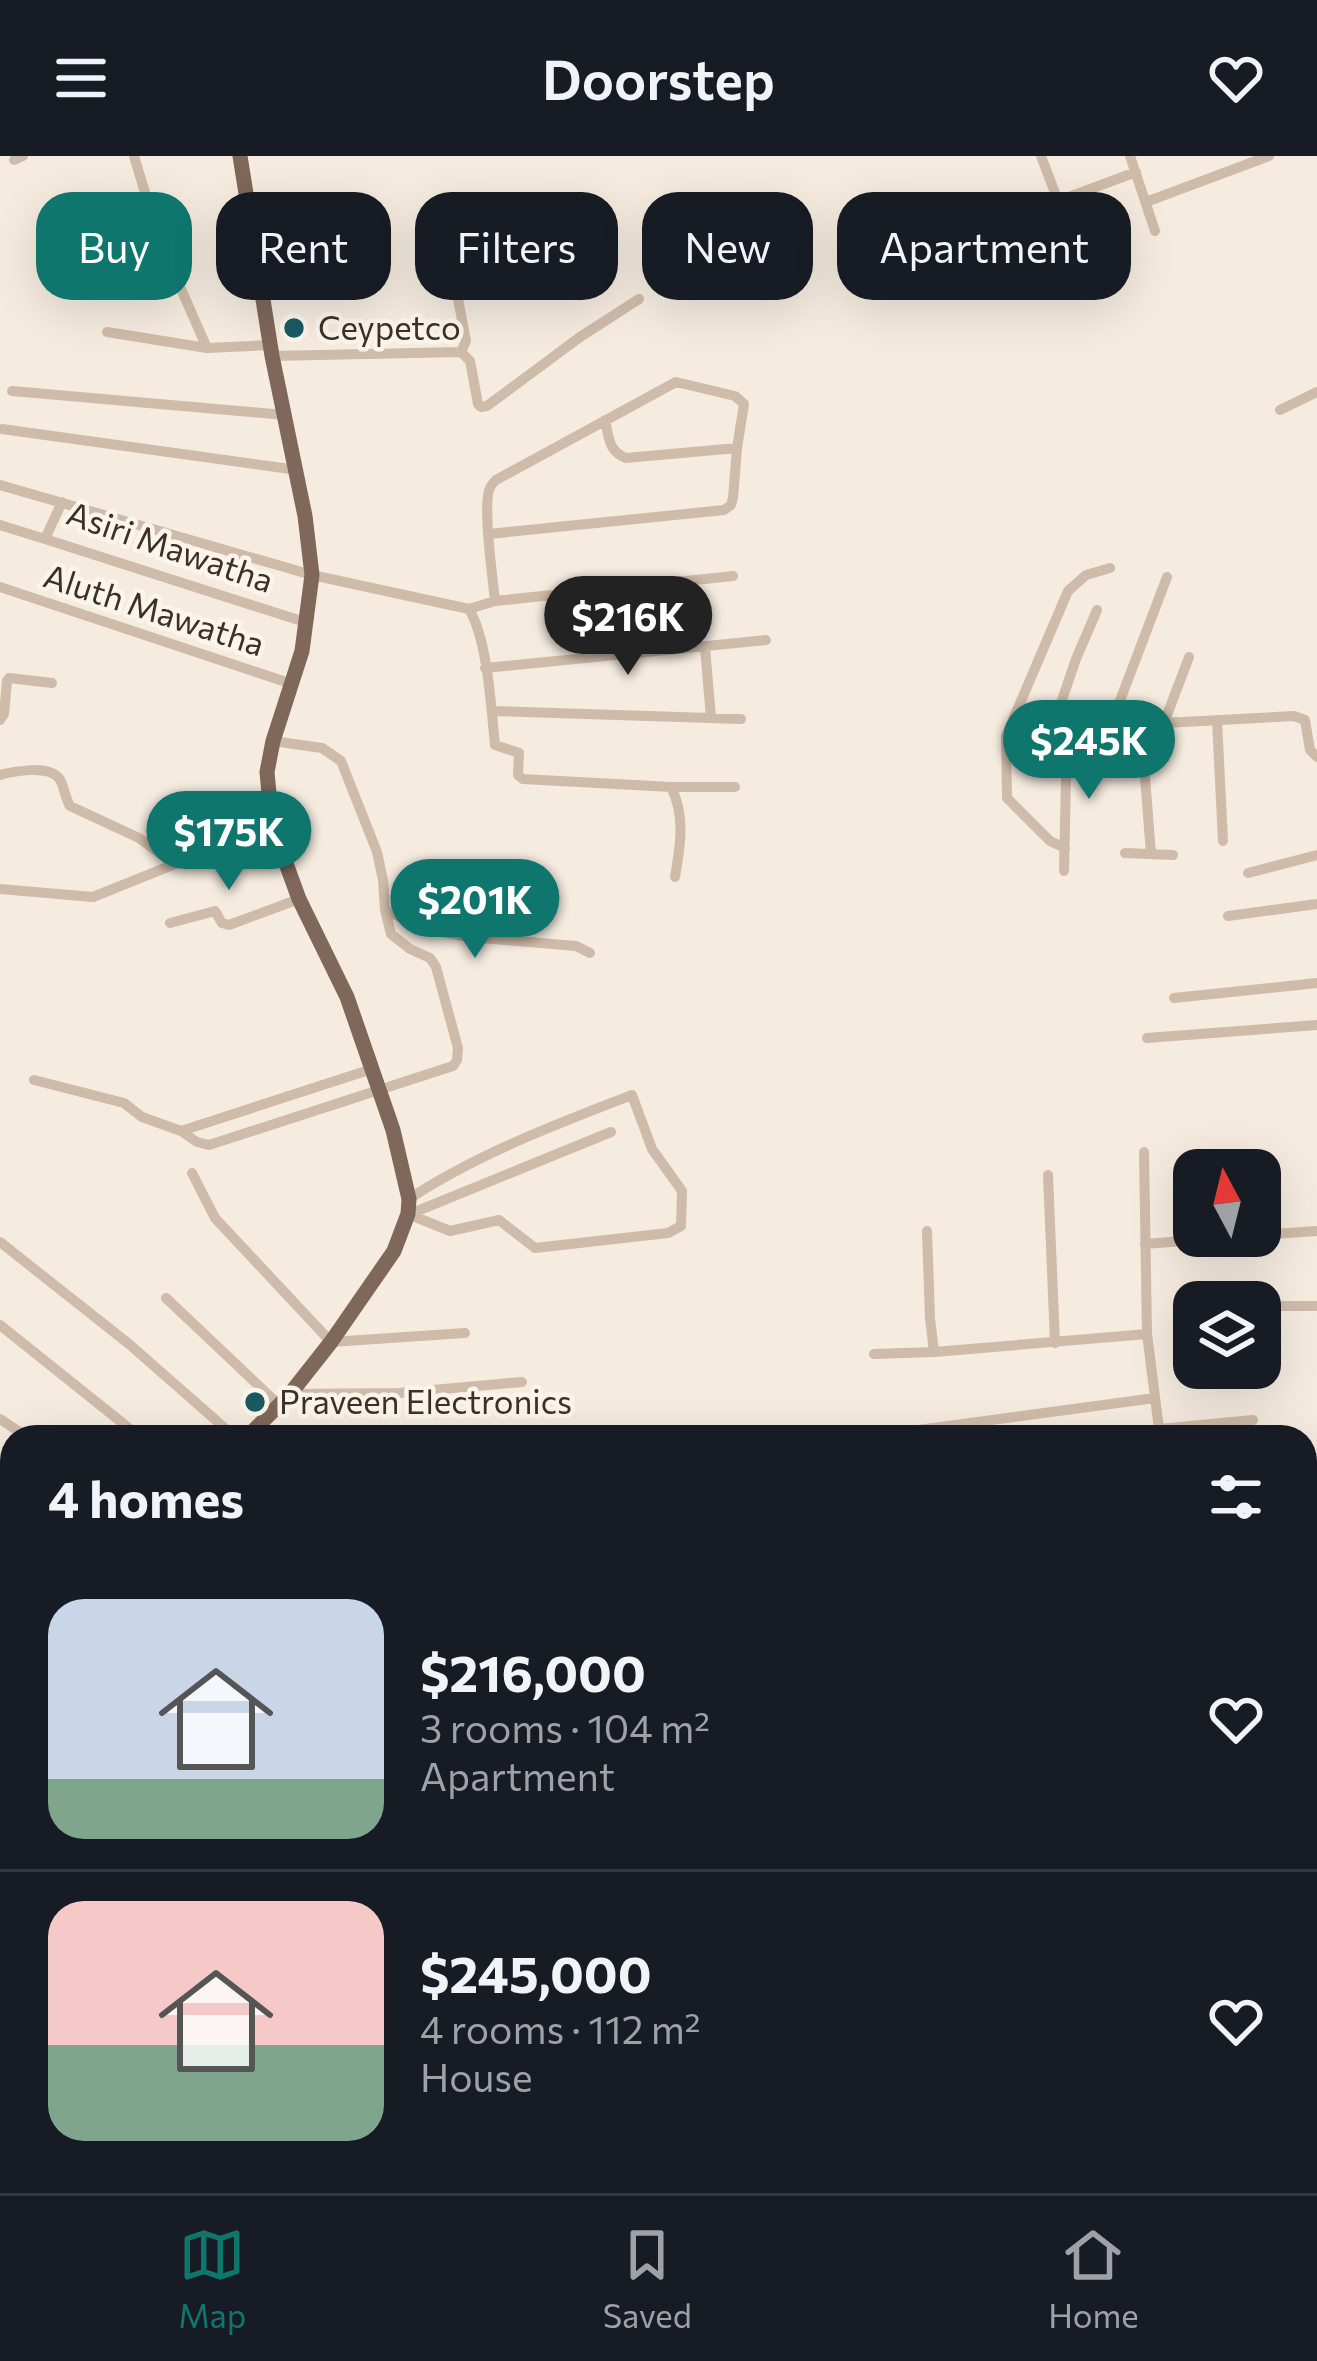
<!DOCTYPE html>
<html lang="en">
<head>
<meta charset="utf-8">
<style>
	:root { --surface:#171b24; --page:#242831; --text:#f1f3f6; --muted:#9ea1a6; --line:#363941; --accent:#0f766e }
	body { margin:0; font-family:Commissioner,sans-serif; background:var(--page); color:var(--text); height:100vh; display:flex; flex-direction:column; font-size:45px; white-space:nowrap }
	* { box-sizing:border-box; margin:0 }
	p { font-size:39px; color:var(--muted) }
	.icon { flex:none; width:66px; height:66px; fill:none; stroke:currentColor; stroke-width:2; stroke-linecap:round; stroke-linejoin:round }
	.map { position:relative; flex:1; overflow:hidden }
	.side { position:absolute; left:0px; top:1269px; width:1317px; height:768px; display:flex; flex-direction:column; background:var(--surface); border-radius:36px 36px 0 0; box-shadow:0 12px 48px #0002 }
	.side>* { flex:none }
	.guide { position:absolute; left:36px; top:36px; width:1245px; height:108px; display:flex; gap:24px }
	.needle { width:78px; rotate:353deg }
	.controls { position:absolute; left:1173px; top:993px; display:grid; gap:24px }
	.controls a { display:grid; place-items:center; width:108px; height:108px; border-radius:24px; background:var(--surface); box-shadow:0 12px 48px #0002; font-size:60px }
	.price { position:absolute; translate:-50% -102px; padding:0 27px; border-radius:42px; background:var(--accent); color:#fff; font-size:39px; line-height:78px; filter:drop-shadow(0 3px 6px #0008) }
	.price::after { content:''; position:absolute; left:50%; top:72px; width:36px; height:27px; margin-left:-18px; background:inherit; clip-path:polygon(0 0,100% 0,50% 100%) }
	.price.on { background:#222; color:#fff }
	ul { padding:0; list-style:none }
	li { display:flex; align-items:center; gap:36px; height:300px; padding:0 48px }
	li+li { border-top:3px solid var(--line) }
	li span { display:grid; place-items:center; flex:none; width:336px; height:240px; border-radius:36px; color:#555 }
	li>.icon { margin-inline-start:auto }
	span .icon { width:144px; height:144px; fill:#fffc; stroke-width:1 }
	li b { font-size:51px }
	h2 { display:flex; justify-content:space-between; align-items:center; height:144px; padding:0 48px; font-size:51px }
	.pill { padding:0 42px; border-radius:36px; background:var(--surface); box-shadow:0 12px 48px #0002; font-size:42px; line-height:108px }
	.pill.on { background:var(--accent); color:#fff }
	header { display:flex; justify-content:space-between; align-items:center; height:156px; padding:0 48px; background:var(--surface); font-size:54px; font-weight:600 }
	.tabs { display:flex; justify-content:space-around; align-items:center; height:168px; border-top:3px solid var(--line); background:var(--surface); font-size:33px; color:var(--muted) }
	.tabs a { display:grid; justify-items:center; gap:6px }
	.tabs .on { color:var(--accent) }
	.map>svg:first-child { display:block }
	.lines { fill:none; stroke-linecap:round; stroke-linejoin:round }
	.street { stroke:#cfbba9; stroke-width:10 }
	.secondary { stroke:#a38a7a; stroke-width:14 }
	.primary { stroke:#7f6759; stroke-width:15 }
	.poi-dot { fill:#1a5b62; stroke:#fcf5ec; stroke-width:4.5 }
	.labels { text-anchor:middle; stroke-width:9; stroke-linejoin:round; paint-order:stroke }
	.poi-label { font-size:33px; fill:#3c3029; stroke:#fcf5ec; text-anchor:start }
	.street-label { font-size:33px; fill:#3c3029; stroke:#fcf5ec }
</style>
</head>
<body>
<header><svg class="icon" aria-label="menu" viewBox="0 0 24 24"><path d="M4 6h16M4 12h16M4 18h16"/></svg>Doorstep<svg class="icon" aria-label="heart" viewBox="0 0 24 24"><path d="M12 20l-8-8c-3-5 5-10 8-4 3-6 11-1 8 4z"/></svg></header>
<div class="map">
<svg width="1317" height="2037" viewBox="0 0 1317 2037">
	<rect width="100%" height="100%" fill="#f5ebdf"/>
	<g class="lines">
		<path class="street" d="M134 0 159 83 207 192
			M1041 0 1069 74
			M1130 0 1155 75
			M14 4 23 0
			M1058 45 1136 16
			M1146 46 1269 0
			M78 91 150 57
			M107 176 207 192 271 189
			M461 196 466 185 454 122 497 89
			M272 200 461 196 470 205 478 248 481 251 487 250 580 181 639 143
			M12 235 285 259
			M1280 254 1317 236
			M605 264C609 281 608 295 626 302L737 292
			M2 273 297 314
			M0 329 312 419 469 453C488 485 491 552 495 589L519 597 518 619 523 623 671 631H735
			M62 346 45 383 308 467
			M0 369 45 383
			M489 378 724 354 731 349 733 342 737 292 744 248 735 240 676 226 496 324C494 326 491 329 490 332 482 347 493 424 495 445
			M0 431 292 528
			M469 453 495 445 733 420
			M705 491 711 562
			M485 512 766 484
			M494 555 741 563
			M0 564 4 558 7 525 9 522 52 527
			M1217 564 1223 685
			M1164 567 1189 501
			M1141 569 1151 698
			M1110 571 1167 421
			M1051 576 1076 503 1097 454
			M1006 580 1164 567 1294 560 1305 564 1310 594 1317 601
			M0 619C14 615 48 609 59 622 64 629 65 642 70 650L139 682 173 707
			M671 631C686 660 680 691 675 721
			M1065 692 1050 685 1007 642 1006 580 1068 435 1086 419 1110 412
			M1125 697 1173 699
			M1064 715 1067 575
			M1248 717 1317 699
			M0 733 93 741 272 669
			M385 754 426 773 469 781 576 790 590 797
			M1228 760 1317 748
			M170 767 215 755 222 767 229 769 299 743
			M1174 842 1317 827
			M1147 882 1317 869
			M34 924 124 947 142 961 181 975 197 986 209 989 453 910 457 904 458 892 436 811 430 802 410 793 391 778 385 754 383 724 377 696 341 605 322 592 273 585
			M181 975 372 913
			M1144 996 1147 1178 1160 1281
			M192 1017 215 1062 331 1186 465 1177
			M1048 1019 1055 1187
			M408 1058 450 1075 499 1064 535 1092 668 1077 681 1070 682 1035 652 993 632 939C557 968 477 998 409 1043
			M410 1058 611 976
			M927 1075 930 1162 934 1196 1147 1178
			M1260 1079 1317 1075
			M0 1086 129 1188 235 1281
			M1145 1088 1246 1080
			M166 1142 279 1249
			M1260 1150H1317
			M0 1169 140 1281
			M874 1198 934 1196
			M290 1238 399 1237 522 1226
			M0 1263 27 1281
			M256 1271 295 1281
			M1159 1273 1253 1264
			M866 1281 1155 1242
			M0 1372 12 1379
			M0 1409 12 1414
			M0 1447 12 1452
			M0 1662 12 1668
			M0 1852 12 1857
			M1305 1892H1317
			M0 1915 12 1916
			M0 2015 4 2016
			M833 2025 839 2037
			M940 2025 942 2037
			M1069 2025 1072 2037
			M469 2037 471 2025
			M552 2037 555 2025
			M630 2037V2025
			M711 2037V2025
			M799 2037V2025"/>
		<path class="secondary" d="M1305 1520 1317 1516
			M1305 1701 1317 1715
			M1305 1755 1317 1808
			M1305 1820 1317 1818"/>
		<path class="primary" d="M240 0 272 200 305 360 312 419 302 495 273 585 267 616 272 669 299 743 347 841 393 974 409 1043 408 1058 394 1095 331 1186 290 1238 247 1281
			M0 1555 12 1503"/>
	</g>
	<g class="poi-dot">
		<circle cx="294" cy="172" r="12"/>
		<circle cx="255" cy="1246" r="12"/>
	</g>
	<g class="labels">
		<g class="poi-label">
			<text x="318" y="184">Ceypetco</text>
			<text x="279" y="1258">Praveen Electronics</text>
		</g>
		<g class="street-label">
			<text transform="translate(170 391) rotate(19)" y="12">Asiri Mawatha</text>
			<text transform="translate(154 454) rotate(18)" y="12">Aluth Mawatha</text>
		</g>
	</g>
</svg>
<div class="controls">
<a><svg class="needle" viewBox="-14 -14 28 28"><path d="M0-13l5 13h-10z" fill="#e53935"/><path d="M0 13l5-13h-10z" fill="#9ea1a6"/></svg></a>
<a><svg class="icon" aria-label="layers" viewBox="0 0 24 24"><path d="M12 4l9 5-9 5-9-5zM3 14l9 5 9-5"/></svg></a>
</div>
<b class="price on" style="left:628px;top:522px">$216K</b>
<b class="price" style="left:1089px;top:646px">$245K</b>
<b class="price" style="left:229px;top:737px">$175K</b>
<b class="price" style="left:475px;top:805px">$201K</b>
<div class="guide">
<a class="pill on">Buy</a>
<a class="pill">Rent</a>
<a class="pill">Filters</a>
<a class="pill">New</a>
<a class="pill">Apartment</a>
</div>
<section class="side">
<h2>4 homes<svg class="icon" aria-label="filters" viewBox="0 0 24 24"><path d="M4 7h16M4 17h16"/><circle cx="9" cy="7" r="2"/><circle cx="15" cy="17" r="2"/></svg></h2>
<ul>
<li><span style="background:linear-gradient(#c9d6e8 75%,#7fa58c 0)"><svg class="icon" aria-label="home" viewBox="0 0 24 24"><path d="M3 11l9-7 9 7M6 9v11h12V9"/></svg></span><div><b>$216,000</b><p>3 rooms · 104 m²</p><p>Apartment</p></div><svg class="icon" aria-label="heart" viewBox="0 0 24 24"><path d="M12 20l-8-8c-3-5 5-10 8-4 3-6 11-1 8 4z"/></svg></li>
<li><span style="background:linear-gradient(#f6c9c9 60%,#7fa58c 0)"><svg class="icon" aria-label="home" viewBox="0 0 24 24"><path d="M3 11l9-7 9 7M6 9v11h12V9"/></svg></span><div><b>$245,000</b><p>4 rooms · 112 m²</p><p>House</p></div><svg class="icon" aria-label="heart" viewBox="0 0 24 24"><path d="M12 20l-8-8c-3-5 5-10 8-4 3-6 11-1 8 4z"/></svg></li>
</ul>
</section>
</div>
<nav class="tabs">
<a class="on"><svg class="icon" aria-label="map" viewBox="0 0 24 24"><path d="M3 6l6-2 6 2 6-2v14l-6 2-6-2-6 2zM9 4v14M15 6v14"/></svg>Map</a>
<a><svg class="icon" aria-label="saved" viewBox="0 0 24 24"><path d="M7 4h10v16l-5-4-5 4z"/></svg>Saved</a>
<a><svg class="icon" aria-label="home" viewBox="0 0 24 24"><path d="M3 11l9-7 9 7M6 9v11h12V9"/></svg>Home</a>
</nav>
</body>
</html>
